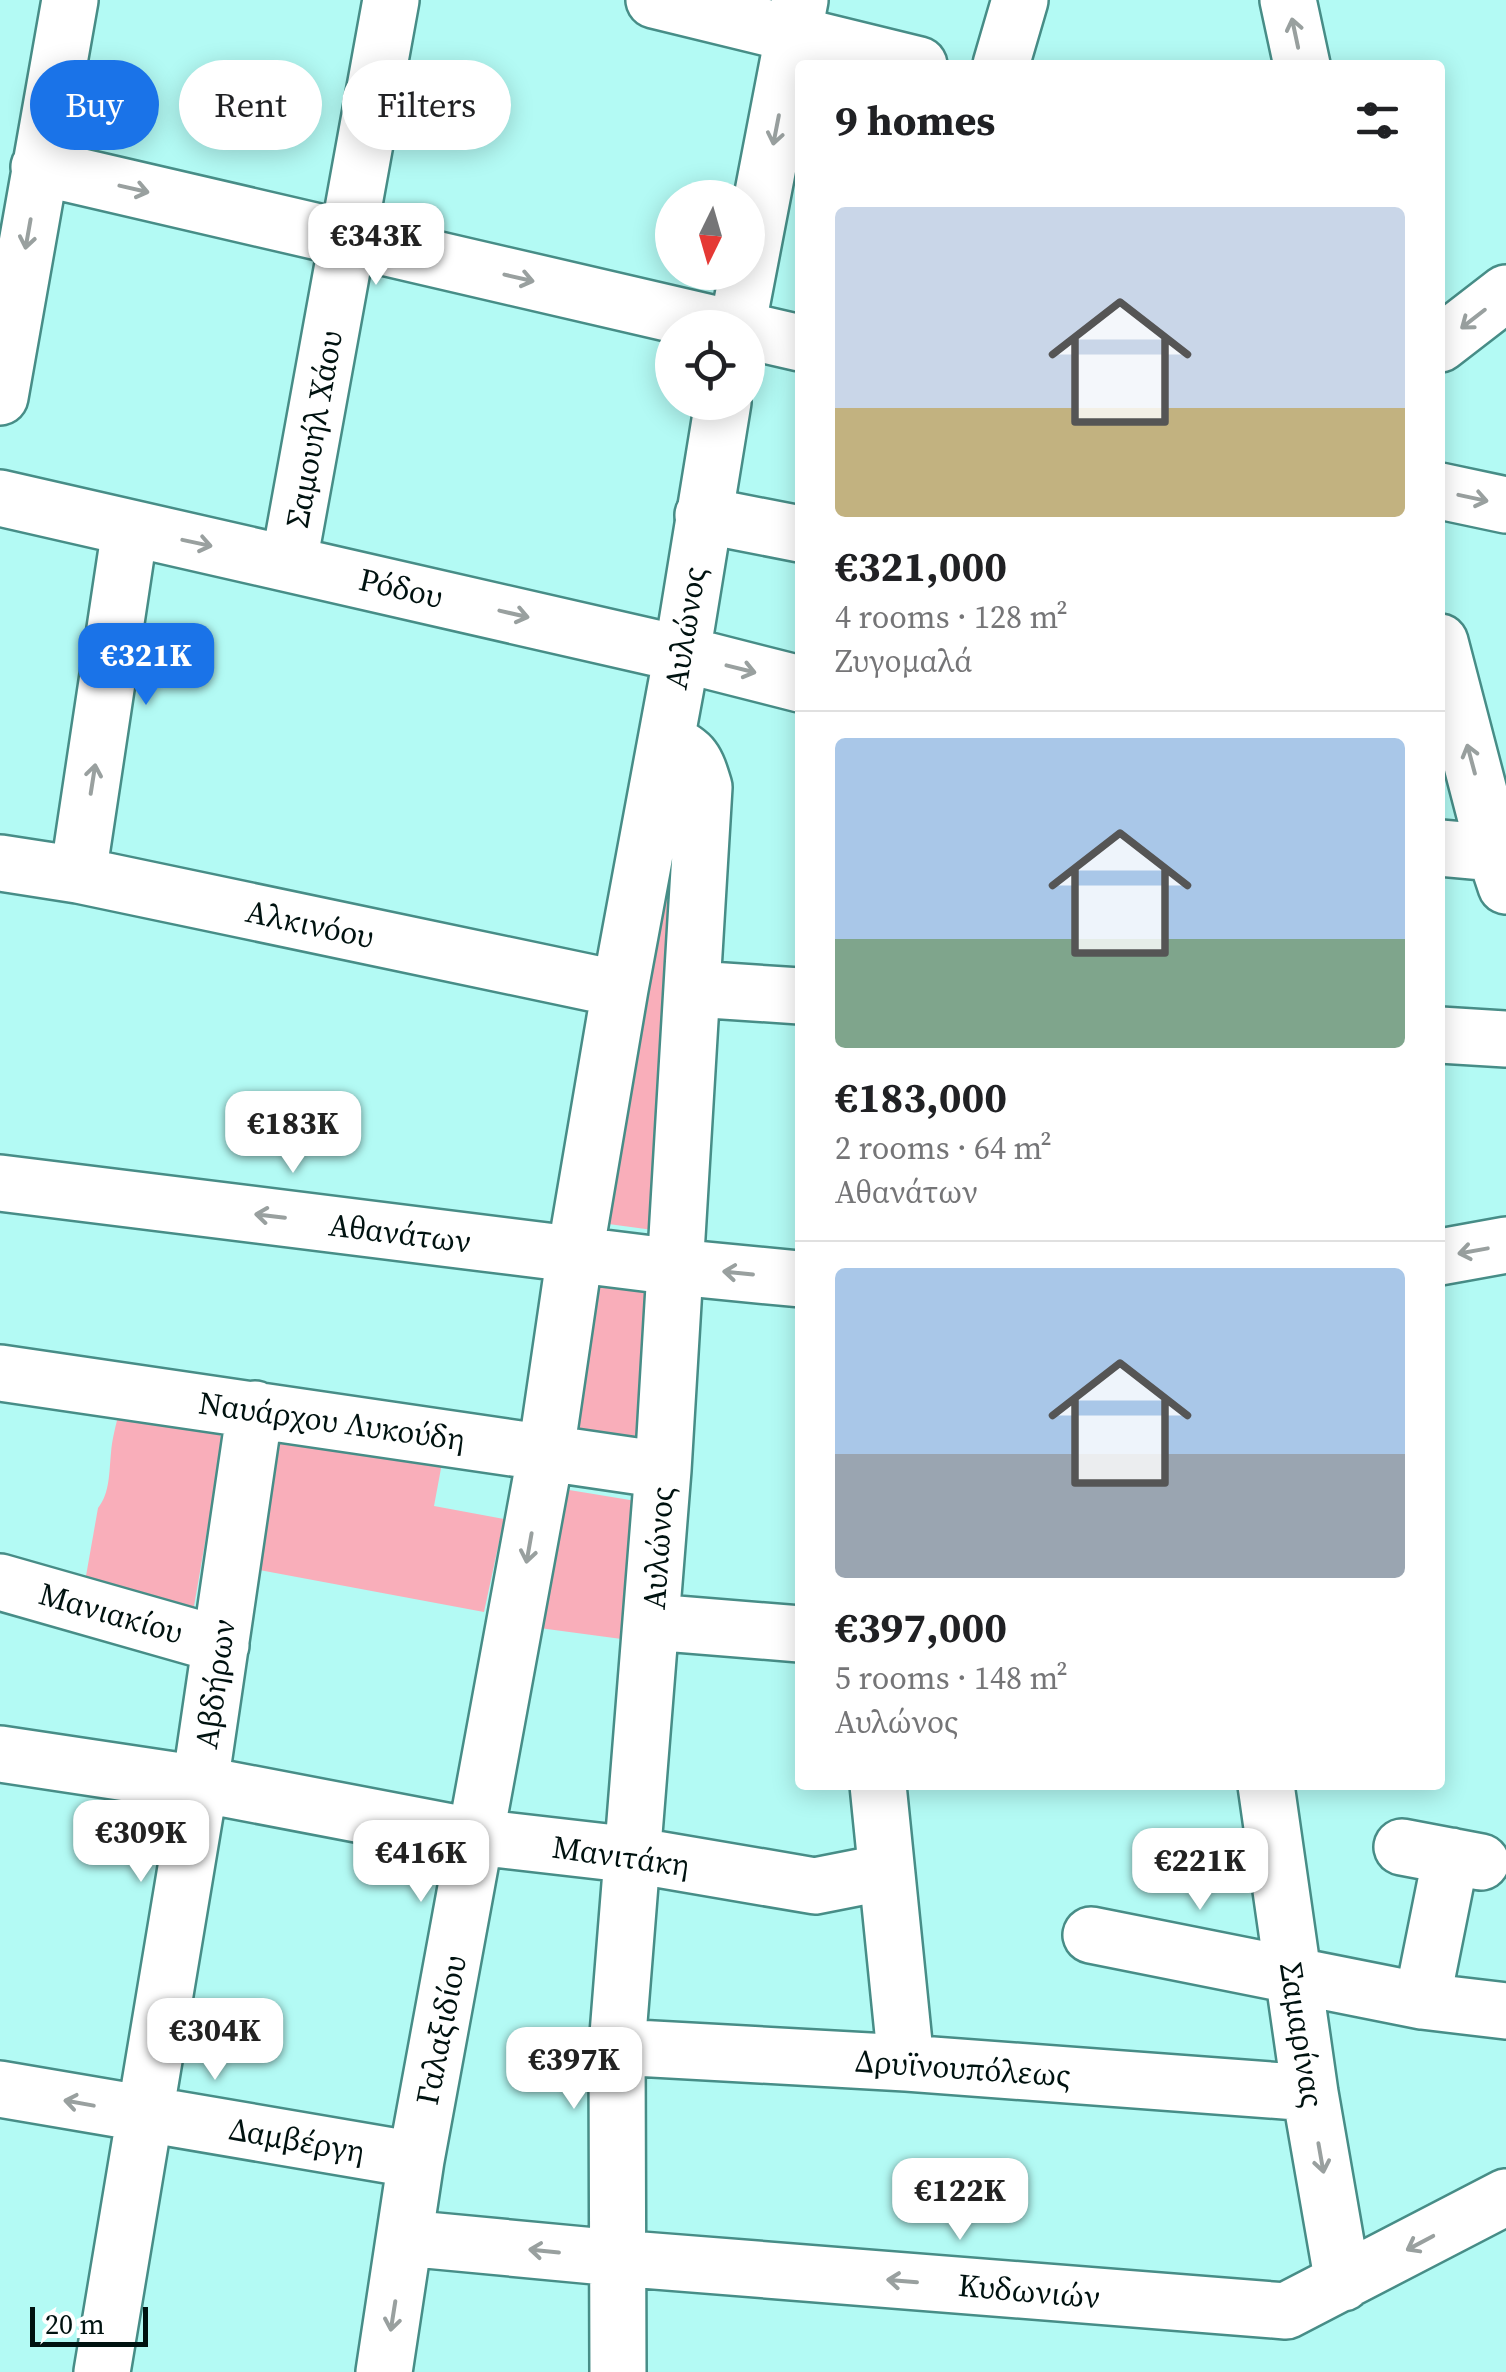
<!DOCTYPE html>
<html lang="en">
<head>
<meta charset="utf-8">
<style>
	:root { --surface:#fff; --page:#f6f6f6; --text:#202124; --muted:#757577; --line:#e0e0e0; --accent:#1a73e8 }
	body { margin:0; font-family:"Source Serif 4",serif; background:var(--page); color:var(--text); height:100vh; display:flex; flex-direction:column; font-size:38px; white-space:nowrap }
	* { box-sizing:border-box; margin:0 }
	p { font-size:32px; color:var(--muted) }
	.icon { flex:none; width:55px; height:55px; fill:none; stroke:currentColor; stroke-width:2; stroke-linecap:round; stroke-linejoin:round }
	.map { position:relative; flex:1; overflow:hidden }
	.sheet { position:absolute; left:795px; top:60px; width:650px; height:1730px; display:flex; flex-direction:column; background:var(--surface); border-radius:10px; box-shadow:0 5px 25px #0003 }
	.sheet>* { flex:none }
	.hud { position:absolute; left:30px; top:60px; width:615px; height:90px; display:flex; gap:20px }
	.needle { width:65px; rotate:185deg }
	.fabs { position:absolute; left:655px; top:180px; display:grid; gap:20px }
	.fabs a { display:grid; place-items:center; width:110px; height:110px; border-radius:50%; background:var(--surface); box-shadow:0 5px 25px #0003; font-size:50px }
	.scale { position:absolute; left:30px; bottom:25px; width:118px; box-sizing:border-box; padding-left:10px; border:5px solid #001210; border-top:0; font-size:28px; line-height:35px; white-space:nowrap; color:#001210; -webkit-text-stroke:8px #fff; paint-order:stroke }
	.price { position:absolute; translate:-50% -85px; padding:0 22px; border-radius:20px; background:#fff; color:#222; font-size:32px; line-height:65px; filter:drop-shadow(0 2px 5px #0008) }
	.price::after { content:''; position:absolute; left:50%; top:60px; width:30px; height:22px; margin-left:-15px; background:inherit; clip-path:polygon(0 0,100% 0,50% 100%) }
	.price.selected { background:var(--accent); color:#fff }
	ul { padding:0; list-style:none }
	li { display:grid; align-content:center; gap:20px; height:530px; padding:0 40px }
	li+li { border-top:2px solid var(--line) }
	li span { display:grid; place-items:center; height:310px; border-radius:10px; color:#555 }
	li>.icon { margin-inline-start:auto }
	span .icon { width:180px; height:180px; fill:#fffc; stroke-width:1 }
	li b { font-size:42px }
	h2 { display:flex; justify-content:space-between; align-items:center; height:120px; padding:0 40px; font-size:42px }
	.tag { padding:0 35px; border-radius:45px; background:var(--surface); box-shadow:0 5px 25px #0003; font-size:35px; line-height:90px }
	.tag.selected { background:var(--accent); color:#fff }
	.map>svg:first-child { display:block }
	.green { fill:#f9aeba }
	.lines { fill:none; stroke-linecap:round; stroke-linejoin:round }
	.minor-casing { stroke:#478d87; stroke-width:60 }
	.major-casing { stroke:#478d87; stroke-width:60 }
	.minor { stroke:#fff; stroke-width:55 }
	.major { stroke:#fff; stroke-width:55 }
	.oneway { stroke:#99a09f }
	.labels { text-anchor:middle; stroke-width:8; stroke-linejoin:round; paint-order:stroke }
	.street-label { font-size:32px; fill:#001210; stroke:#fff }
</style>
</head>
<body>
<div class="map">
<svg width="1506" height="2372" viewBox="0 0 1506 2372">
	<rect width="100%" height="100%" fill="#b3faf4"/>
	<path class="green" d="M677 789 668 1232 601 1223Z
		M587 1272 656 1284 638 1441 567 1430Z
		M119 1412 216 1432 223 1438 192 1618 83 1593 98 1508C110 1493 109 1472 111 1453 112 1439 116 1425 119 1412Z
		M291 1434 442 1463 434 1506 504 1519 484 1612 254 1569 276 1442Z
		M557 1488 636 1501 629 1640 532 1627Z"/>
	<g class="lines">
		<defs>
			<path id="minor" d="M654 0 919 65
				M1001 65 1020 0
				M39 167 732 328
				M748 331 800 343
				M1440 344 1506 293
				M0 397 70 0
				M1440 491 1506 505
				M0 498 682 654 620 989 575 1254 546 1452 416 2160 384 2372
				M703 515 800 534
				M289 562 391 0
				M0 863 78 875 620 989
				M78 875 130 529
				M694 989 800 996
				M1440 1035 1506 1039
				M0 1183 676 1267 800 1279
				M1440 1257 1506 1245
				M0 1373 663 1470
				M0 1582 221 1645
				M652 1622 800 1634
				M0 1754 200 1784 477 1837 633 1855 815 1886 886 1872
				M878 1785 906 2063
				M1266 1785 1310 2093 1343 2283
				M1402 1847 1481 1862
				M1091 1935 1422 2001 1506 2011
				M1422 2001 1451 1856
				M617 2047 906 2063 1310 2093
				M0 2089 416 2160
				M405 2238 616 2258 1286 2311 1506 2197
				M102 2372 200 1784 255 1409
				M618 2372 617 2047 663 1470 704 787C696 761 694 753 667 742"/>
			<path id="major" d="M1288 0 1302 65
				M737 328 800 0
				M723 402 682 654 800 684
				M1440 642 1495 853 1506 886
				M1440 848 1495 853"/>
		</defs>
		<use href="#minor" class="minor-casing"/>
		<use href="#major" class="major-casing"/>
		<use href="#minor" class="minor"/>
		<use href="#major" class="major"/>
	</g>
	<defs><path id="oneway-shaft" d="M-6 0H5M1.5-3L5.5 0L1.5 3" fill="none" stroke-width="1.6" stroke-linecap="round" stroke-linejoin="round" transform="scale(2.5)"/></defs>
	<g class="oneway">
		<use href="#oneway-shaft" transform="translate(1295 33) rotate(-102)"/>
		<use href="#oneway-shaft" transform="translate(776 130) rotate(101)"/>
		<use href="#oneway-shaft" transform="translate(134 189) rotate(13)"/>
		<use href="#oneway-shaft" transform="translate(28 234) rotate(100)"/>
		<use href="#oneway-shaft" transform="translate(519 278) rotate(13)"/>
		<use href="#oneway-shaft" transform="translate(1473 319) rotate(142)"/>
		<use href="#oneway-shaft" transform="translate(1473 498) rotate(12)"/>
		<use href="#oneway-shaft" transform="translate(197 543) rotate(12)"/>
		<use href="#oneway-shaft" transform="translate(514 614) rotate(13)"/>
		<use href="#oneway-shaft" transform="translate(741 669) rotate(14)"/>
		<use href="#oneway-shaft" transform="translate(1471 759) rotate(-105)"/>
		<use href="#oneway-shaft" transform="translate(93 779) rotate(-81)"/>
		<use href="#oneway-shaft" transform="translate(270 1216) rotate(-173)"/>
		<use href="#oneway-shaft" transform="translate(1473 1251) rotate(170)"/>
		<use href="#oneway-shaft" transform="translate(738 1273) rotate(-174)"/>
		<use href="#oneway-shaft" transform="translate(529 1548) rotate(100)"/>
		<use href="#oneway-shaft" transform="translate(79 2103) rotate(-170)"/>
		<use href="#oneway-shaft" transform="translate(1321 2158) rotate(80)"/>
		<use href="#oneway-shaft" transform="translate(1420 2243) rotate(152)"/>
		<use href="#oneway-shaft" transform="translate(544 2251) rotate(-174)"/>
		<use href="#oneway-shaft" transform="translate(902 2281) rotate(-175)"/>
		<use href="#oneway-shaft" transform="translate(393 2316) rotate(99)"/>
	</g>
	<g class="labels">
		<g class="street-label">
			<text transform="translate(314 429) rotate(-80)" y="11">Σαμουήλ Χάου</text>
			<text transform="translate(401 588) rotate(13)" y="11">Ρόδου</text>
			<text transform="translate(685 628) rotate(-81)" y="11">Αυλώνος</text>
			<text transform="translate(310 924) rotate(12)" y="11">Αλκινόου</text>
			<text transform="translate(400 1233) rotate(7)" y="11">Αθανάτων</text>
			<text transform="translate(332 1421) rotate(8)" y="11">Ναυάρχου Λυκούδη</text>
			<text transform="translate(658 1548) rotate(-86)" y="11">Αυλώνος</text>
			<text transform="translate(111 1613) rotate(16)" y="11">Μανιακίου</text>
			<text transform="translate(215 1684) rotate(-82)" y="11">Αβδήρων</text>
			<text transform="translate(621 1856) rotate(8)" y="11">Μανιτάκη</text>
			<text transform="translate(441 2030) rotate(-79)" y="11">Γαλαξιδίου</text>
			<text transform="translate(1302 2035) rotate(81)" y="11">Σαμαρίνας</text>
			<text transform="translate(963 2068) rotate(4)" y="11">Δρυϊνουπόλεως</text>
			<text transform="translate(297 2140) rotate(10)" y="11">Δαμβέργη</text>
			<text transform="translate(1029 2291) rotate(5)" y="11">Κυδωνιών</text>
		</g>
	</g>
</svg>
<div class="fabs">
<a><svg class="needle" viewBox="-14 -14 28 28"><path d="M0-13l5 13h-10z" fill="#e53935"/><path d="M0 13l5-13h-10z" fill="#757577"/></svg></a>
<a><svg class="icon" aria-label="locate" viewBox="0 0 24 24"><circle cx="12" cy="12" r="6"/><path d="M12 2v4M12 18v4M2 12h4M18 12h4"/></svg></a>
</div>
<div class="scale">20 m</div>
<b class="price" style="left:376px;top:288px">€343K</b>
<b class="price selected" style="left:146px;top:708px">€321K</b>
<b class="price" style="left:293px;top:1176px">€183K</b>
<b class="price" style="left:141px;top:1885px">€309K</b>
<b class="price" style="left:421px;top:1905px">€416K</b>
<b class="price" style="left:1200px;top:1913px">€221K</b>
<b class="price" style="left:215px;top:2083px">€304K</b>
<b class="price" style="left:574px;top:2112px">€397K</b>
<b class="price" style="left:960px;top:2243px">€122K</b>
<div class="hud">
<a class="tag selected">Buy</a>
<a class="tag">Rent</a>
<a class="tag">Filters</a>
</div>
<section class="sheet">
<h2>9 homes<svg class="icon" aria-label="filters" viewBox="0 0 24 24"><path d="M4 7h16M4 17h16"/><circle cx="9" cy="7" r="2"/><circle cx="15" cy="17" r="2"/></svg></h2>
<ul>
<li><span style="background:linear-gradient(#c9d6e8 65%,#c2b280 0)"><svg class="icon" aria-label="home" viewBox="0 0 24 24"><path d="M3 11l9-7 9 7M6 9v11h12V9"/></svg></span><div><b>€321,000</b><p>4 rooms · 128 m²</p><p>Ζυγομαλά</p></div></li>
<li><span style="background:linear-gradient(#a9c7e8 65%,#7fa58c 0)"><svg class="icon" aria-label="home" viewBox="0 0 24 24"><path d="M3 11l9-7 9 7M6 9v11h12V9"/></svg></span><div><b>€183,000</b><p>2 rooms · 64 m²</p><p>Αθανάτων</p></div></li>
<li><span style="background:linear-gradient(#a9c7e8 60%,#9aa5b1 0)"><svg class="icon" aria-label="home" viewBox="0 0 24 24"><path d="M3 11l9-7 9 7M6 9v11h12V9"/></svg></span><div><b>€397,000</b><p>5 rooms · 148 m²</p><p>Αυλώνος</p></div></li>
</ul>
</section>
</div>
</body>
</html>
